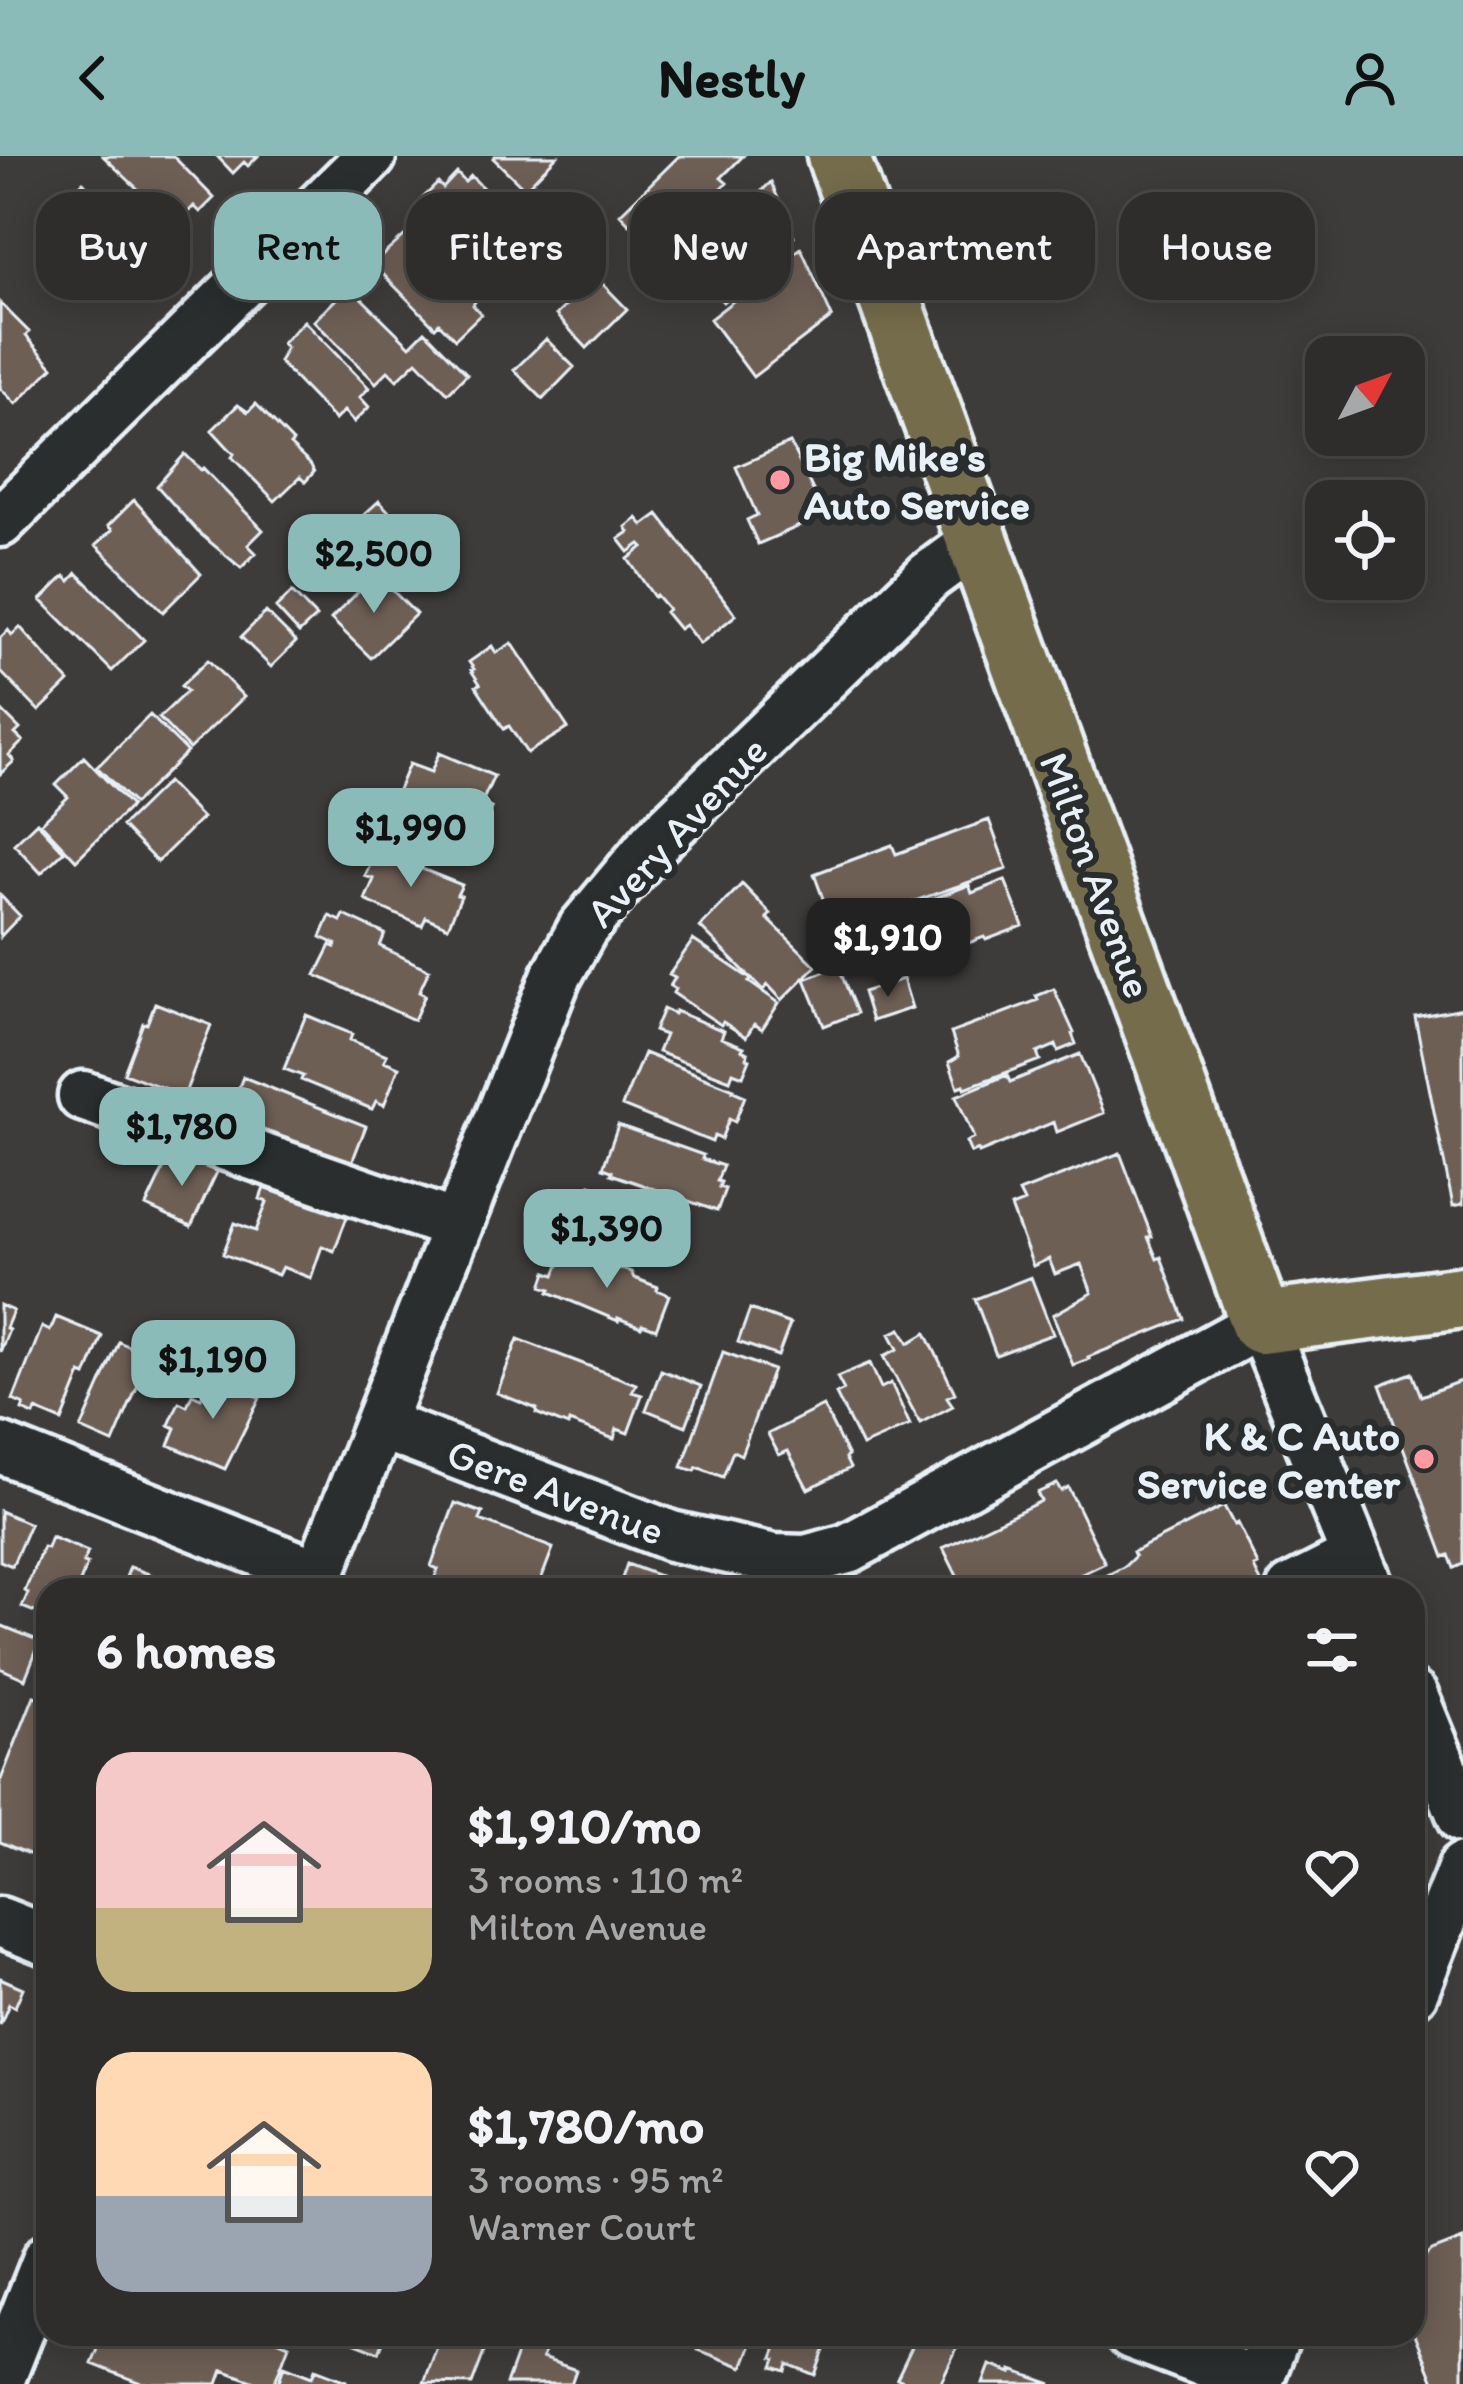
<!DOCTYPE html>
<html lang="en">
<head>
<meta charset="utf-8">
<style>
	:root { --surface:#2e2d2c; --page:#3a3938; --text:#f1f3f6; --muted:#a7a8a9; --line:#494948; --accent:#8bbbb9 }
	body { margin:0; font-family:Itim,sans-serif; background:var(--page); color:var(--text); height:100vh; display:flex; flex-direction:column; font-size:45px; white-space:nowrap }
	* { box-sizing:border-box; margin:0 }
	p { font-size:39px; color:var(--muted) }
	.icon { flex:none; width:66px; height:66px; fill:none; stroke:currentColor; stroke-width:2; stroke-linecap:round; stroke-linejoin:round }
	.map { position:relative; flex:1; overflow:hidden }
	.details { position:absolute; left:36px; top:1422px; width:1389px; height:768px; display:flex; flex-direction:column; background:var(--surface); border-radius:36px; box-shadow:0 6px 30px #0003,0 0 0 3px var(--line) }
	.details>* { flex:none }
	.top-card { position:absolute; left:36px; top:36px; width:1392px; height:108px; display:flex; gap:24px }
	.needle { width:78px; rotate:49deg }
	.fabs { position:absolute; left:1305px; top:180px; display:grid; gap:24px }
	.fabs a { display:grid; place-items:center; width:120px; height:120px; border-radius:24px; background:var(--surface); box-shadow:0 6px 30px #0003,0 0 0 3px var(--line); font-size:60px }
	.price { position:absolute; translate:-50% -102px; padding:0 27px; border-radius:24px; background:var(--accent); color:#111; font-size:39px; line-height:78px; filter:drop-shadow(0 3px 6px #0008) }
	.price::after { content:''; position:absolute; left:50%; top:72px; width:36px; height:27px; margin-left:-18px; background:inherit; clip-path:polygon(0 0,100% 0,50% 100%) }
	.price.current { background:#222; color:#fff }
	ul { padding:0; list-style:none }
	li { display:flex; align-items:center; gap:36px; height:300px; padding:0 60px }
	li span { display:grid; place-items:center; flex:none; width:336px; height:240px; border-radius:36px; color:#555 }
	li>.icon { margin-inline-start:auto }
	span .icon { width:144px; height:144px; fill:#fffc; stroke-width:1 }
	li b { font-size:51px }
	h2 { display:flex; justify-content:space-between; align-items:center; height:144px; padding:0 60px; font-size:51px }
	.tag { padding:0 42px; border-radius:36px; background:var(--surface); box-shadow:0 6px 30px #0003,0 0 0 3px var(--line); font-size:42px; line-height:108px }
	.tag.current { background:var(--accent); color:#111 }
	header { display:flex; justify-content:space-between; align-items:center; height:156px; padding:0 60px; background:var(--accent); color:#111; font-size:54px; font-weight:700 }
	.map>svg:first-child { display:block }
	.building { fill:#6e5f55; stroke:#e8f1f8; stroke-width:3 }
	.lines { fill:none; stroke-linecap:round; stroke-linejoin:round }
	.minor-casing { stroke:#e8f1f8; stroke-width:57 }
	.major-casing { stroke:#e8f1f8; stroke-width:69 }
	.minor { stroke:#2a2d2e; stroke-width:48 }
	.major { stroke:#746c4b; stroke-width:60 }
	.poi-dot { fill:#ff9aa2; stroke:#2a2d2e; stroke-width:4.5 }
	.labels { text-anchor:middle; stroke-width:12; stroke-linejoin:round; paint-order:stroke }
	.poi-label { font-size:42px; font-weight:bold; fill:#e8f1f8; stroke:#2a2d2e; text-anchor:start }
	.street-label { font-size:42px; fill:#e8f1f8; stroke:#2a2d2e }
</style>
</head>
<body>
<header><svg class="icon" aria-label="back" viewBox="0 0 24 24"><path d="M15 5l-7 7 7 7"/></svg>Nestly<svg class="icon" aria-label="person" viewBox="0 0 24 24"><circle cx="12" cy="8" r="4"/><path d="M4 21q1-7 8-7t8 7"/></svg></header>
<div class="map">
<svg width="1463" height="2228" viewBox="0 0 1463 2228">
	<rect width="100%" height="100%" fill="#3e3c3a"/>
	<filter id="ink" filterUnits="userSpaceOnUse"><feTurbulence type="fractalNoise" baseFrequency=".00833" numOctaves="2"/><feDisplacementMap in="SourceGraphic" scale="24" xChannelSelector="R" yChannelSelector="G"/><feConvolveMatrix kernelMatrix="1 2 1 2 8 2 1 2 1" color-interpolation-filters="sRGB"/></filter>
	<g filter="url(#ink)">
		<path class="building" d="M103 0H173L214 42 200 56 194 50 176 69Z
			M217 0H258L248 10 244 6 233 17Z
			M495 0H557L525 33 493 2Z
			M679 0H743L721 22 727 27 656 96 620 58Z
			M457 17 465 26 471 20 531 81 516 96 521 102 519 104 541 126 545 121 550 126 541 136 507 105 494 118 421 44 438 27 443 32Z
			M83 26 159 104 128 135 119 125 117 127 67 76 70 74 55 59 78 37 74 34Z
			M771 26 794 80 723 146 691 112 736 71 730 65Z
			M413 72 431 91 428 94 476 144 473 149 481 158 455 183 439 167 435 171 373 108Z
			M558 79 582 103 562 124 538 101Z
			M801 92 832 161 753 221 710 163Z
			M596 121 627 153 587 192 556 159Z
			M343 124 410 190 425 175 467 218 448 237 417 205 397 224 388 215 376 227 314 165 336 143 331 136Z
			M0 147 29 176 26 180 53 211 16 248 0 232Z
			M304 165 369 232 360 241 369 251 354 266 344 255 335 264 279 206 286 192 282 187Z
			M546 183 574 211 543 243 514 214Z
			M256 248 293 286 290 289 311 309 314 316 305 326 300 321 275 345 232 301 234 298 212 274 238 249 248 256Z
			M790 287 825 359 758 388 747 364 757 359 736 311Z
			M185 298 201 314 203 312 263 374 248 389 256 397 241 412 198 376 157 330Z
			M134 344 201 418 163 456 96 389 112 374 108 370Z
			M379 345 409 377 377 407 347 374Z
			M658 358 736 459 700 488 685 469 679 473 665 456 668 453 656 439 654 441 628 403 643 391 640 388 629 396 619 383 629 376 626 371 637 362 643 369Z
			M77 417 144 484 112 515 41 444 65 420 70 425Z
			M376 418 416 458 371 502 331 463Z
			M292 436 316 461 299 477 276 452Z
			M266 456 296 486 271 511 241 481Z
			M20 471 69 526 39 555 0 515V482L8 474 12 479Z
			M512 487 568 572 527 597 509 570 504 573 476 530 480 528 471 514 474 513 469 506 492 490 496 497Z
			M208 504 244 541 189 593 159 562 187 535 181 530Z
			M0 553 20 573 15 578 23 585 9 599 14 605 0 618Z
			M150 559 187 596 134 648 97 611Z
			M439 597 494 620 481 648 491 652 477 685 415 658 418 650 395 641 409 608 431 616Z
			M84 601 131 650 76 704 41 667 68 641 56 629Z
			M167 626 202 662 157 706 122 670Z
			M989 664 1007 713 883 756 885 760 836 778 814 718 892 689 896 698Z
			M37 666 64 695 41 717 14 688Z
			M379 689 404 701 402 705 462 729 457 739 461 740 448 771 426 761 422 770 365 744 374 723 365 720Z
			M1005 724 1023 770 986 784 984 781 958 791 957 787 936 795 934 790 903 803 886 761 969 729 972 737Z
			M742 728 771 758 767 762 816 810 782 844 768 829 763 834 700 771Z
			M0 739 20 760 0 781Z
			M344 759 385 778 380 790 429 814 419 836 425 839 414 864 316 819 331 789 335 791 336 788 321 781 330 760 341 765Z
			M693 784 752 824 749 826 779 847 762 873 754 868 746 881 723 866 721 869 673 837 675 833 670 830 675 822 669 819Z
			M838 810 857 857 824 870 805 823Z
			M903 823 912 852 872 865 863 836Z
			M1054 833 1074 877 1072 878 1076 888 1058 895 1056 889 1037 897 1040 904 965 932 964 929 958 931 949 906 959 900 951 877 1038 844 1036 840Z
			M155 847 211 869 184 940 124 917 143 867 147 868Z
			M1463 852V1048L1453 1050 1415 861Z
			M663 853 674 858 675 855 724 875 721 882 744 891 742 894 748 897 747 902 750 903 743 920 733 916 730 924 658 896 665 879 654 875Z
			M306 859 352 878 350 884 387 899 384 905 399 911 384 949 376 945 372 953 301 924 303 920 284 913Z
			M644 897 734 933 733 935 745 940 735 966 729 963 721 983 714 980 712 986 622 950Z
			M1080 898 1104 957 1057 976 1054 966 979 997 978 994 971 997 966 986 974 982 956 940 1007 919 1010 926Z
			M243 921 366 970 347 1019 242 977 246 969 227 961Z
			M618 969 703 999 702 1003 723 1010 717 1025 721 1026 719 1031 725 1033 717 1055 611 1018 612 1015 603 1012Z
			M172 995 217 1016 191 1071 146 1050Z
			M1120 997 1152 1081H1148L1157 1103 1161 1101 1184 1163 1088 1201 1089 1203 1073 1209 1053 1159 1092 1137 1081 1108 1055 1118 1049 1103 1033 1110 1011 1051 1024 1046 1019 1036Z
			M590 1029 674 1063 660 1104 586 1075 587 1073 575 1068Z
			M264 1032 347 1061 334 1095 322 1090 311 1122 282 1111 278 1119 223 1098 235 1067 256 1075 267 1046 260 1043Z
			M564 1096 600 1109 602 1106 631 1116 634 1122 658 1131 657 1134 669 1139 656 1173 642 1168 641 1171 618 1162V1165L549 1136 551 1133 542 1130 547 1116 555 1119Z
			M1031 1121 1053 1178 996 1199 975 1143Z
			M0 1149 13 1155 6 1172 9 1174 0 1196Z
			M750 1153 790 1168 778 1200 738 1186Z
			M56 1161 102 1180 86 1220 81 1218 62 1265 36 1254 34 1259 22 1254 24 1249 13 1244 42 1171 50 1175Z
			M901 1173 909 1187 926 1177 955 1237 947 1241 953 1250 920 1267 884 1200 898 1193 890 1178Z
			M518 1183 636 1228 632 1236 642 1239 628 1277 617 1273 614 1283 569 1266 568 1270 536 1257 537 1253 497 1237Z
			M119 1186 151 1200 145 1214 150 1216 147 1222 142 1220 113 1287 81 1273Z
			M180 1190 203 1198 190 1233 167 1225Z
			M723 1196 773 1214 741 1299 733 1295 723 1321 697 1311 695 1315 682 1311Z
			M870 1207 881 1232 891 1227 910 1269 862 1290 836 1238 844 1234 837 1221Z
			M661 1214 701 1230 686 1270 646 1254Z
			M1412 1217 1421 1240 1463 1224V1408L1454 1412 1449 1399 1444 1401 1380 1229Z
			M211 1220 260 1242 225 1313 169 1289 176 1272 169 1269 179 1246 187 1250 192 1238 201 1242Z
			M823 1250 848 1300 845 1302 850 1312 808 1333 788 1295 779 1299 768 1278Z
			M1057 1328 1061 1335 1068 1331 1105 1407 1078 1420 1085 1434H964L943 1392 1041 1345 1037 1337Z
			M455 1347 483 1357 480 1364 553 1392 537 1434H470L435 1421 438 1413 431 1410Z
			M1224 1350 1234 1369 1237 1367 1258 1409 1254 1411 1263 1431 1258 1434H1091L1088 1429 1125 1410 1135 1400 1133 1396Z
			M0 1355 30 1368 12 1410 0 1405Z
			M51 1381 88 1396 83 1407 87 1408 77 1434H48V1458L46 1457 45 1460 22 1451 28 1437 25 1435 43 1391 47 1392Z
			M627 1408 695 1433 694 1434H618Z
			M130 1411 179 1429 177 1434H121Z
			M0 1469 40 1485 25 1523 0 1512Z
			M34 1540 48 1545V1706L0 1686V1626Z
			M0 1822 23 1832 15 1851 9 1848 0 1869Z
			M1463 2083V2228H1435L1413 2173V2113L1432 2095Z
			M104 2178H263L289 2189 274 2228H260L223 2214 218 2228H143L92 2208Z
			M356 2178H386L379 2196 353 2186Z
			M451 2178H482L490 2181 472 2228 424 2227 438 2188 447 2191Z
			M704 2178H756L743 2211 698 2194Z
			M782 2178H830L815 2219 788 2208 786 2215 773 2211 776 2203 773 2202Z
			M918 2178H927L957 2192 940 2228H910L897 2222Z
			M527 2185 546 2191 542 2202 576 2214 571 2228H506L519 2192 523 2194Z
			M990 2209 1012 2217V2214L1052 2228H983Z
			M284 2210 312 2221 315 2213 346 2225 345 2228H278Z"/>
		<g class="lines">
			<defs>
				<path id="minor" d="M0 366 371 0
					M83 940 457 1070
					M379 1268 671 1380 774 1403 806 1404 847 1393 1261 1167 1370 1434
					M0 1292 319 1419
					M313 1434 556 821 583 772 655 686 929 420 975 386
					M1291 1434 1356 1401
					M1413 1540 1463 1662
					M0 1766 48 1785
					M1413 1836 1463 1711
					M1131 2178 1257 2226
					M0 2223 48 2102
					M1257 2228 1276 2178"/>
				<path id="major" d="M838 0 1261 1167 1463 1141"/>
			</defs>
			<use href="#minor" class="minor-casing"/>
			<use href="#major" class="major-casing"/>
			<use href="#minor" class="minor"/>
			<use href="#major" class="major"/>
		</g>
	</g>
	<g class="poi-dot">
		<circle cx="780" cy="324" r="12"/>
		<circle cx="1424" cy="1303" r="12"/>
	</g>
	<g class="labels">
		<g class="poi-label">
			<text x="804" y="315">Big Mike's<tspan x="804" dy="48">Auto Service</tspan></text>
			<text x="1400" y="1294" text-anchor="end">K &amp; C Auto<tspan x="1400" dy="48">Service Center</tspan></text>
		</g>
		<g class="street-label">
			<text transform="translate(676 675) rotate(-47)" y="15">Avery Avenue</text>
			<text transform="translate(1097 719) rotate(70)" y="15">Milton Avenue</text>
			<text transform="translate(556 1335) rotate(21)" y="15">Gere Avenue</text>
		</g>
	</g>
</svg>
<div class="fabs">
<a><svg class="needle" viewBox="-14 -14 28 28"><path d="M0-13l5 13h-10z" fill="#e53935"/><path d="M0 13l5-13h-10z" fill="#a7a8a9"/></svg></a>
<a><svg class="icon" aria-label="locate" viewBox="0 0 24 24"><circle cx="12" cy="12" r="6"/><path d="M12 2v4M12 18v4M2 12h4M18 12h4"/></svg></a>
</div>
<b class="price" style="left:374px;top:460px">$2,500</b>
<b class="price" style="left:411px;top:734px">$1,990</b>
<b class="price current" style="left:888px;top:844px">$1,910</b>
<b class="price" style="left:182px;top:1033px">$1,780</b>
<b class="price" style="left:607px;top:1135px">$1,390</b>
<b class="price" style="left:213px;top:1266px">$1,190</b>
<div class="top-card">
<a class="tag">Buy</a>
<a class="tag current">Rent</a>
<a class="tag">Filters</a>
<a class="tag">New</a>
<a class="tag">Apartment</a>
<a class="tag">House</a>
</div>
<section class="details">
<h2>6 homes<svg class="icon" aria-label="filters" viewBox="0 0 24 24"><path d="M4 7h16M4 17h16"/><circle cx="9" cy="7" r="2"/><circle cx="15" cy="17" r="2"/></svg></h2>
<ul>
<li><span style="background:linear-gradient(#f6c9c9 65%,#c2b280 0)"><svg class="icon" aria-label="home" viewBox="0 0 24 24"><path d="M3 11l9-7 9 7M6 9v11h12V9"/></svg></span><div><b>$1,910/mo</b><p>3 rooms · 110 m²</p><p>Milton Avenue</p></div><svg class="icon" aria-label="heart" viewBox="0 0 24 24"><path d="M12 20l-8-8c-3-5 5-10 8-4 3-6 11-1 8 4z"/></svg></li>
<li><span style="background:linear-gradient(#ffd9b3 60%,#9aa5b1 0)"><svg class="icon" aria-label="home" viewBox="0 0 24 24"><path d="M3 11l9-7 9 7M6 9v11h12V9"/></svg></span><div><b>$1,780/mo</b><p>3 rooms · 95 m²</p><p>Warner Court</p></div><svg class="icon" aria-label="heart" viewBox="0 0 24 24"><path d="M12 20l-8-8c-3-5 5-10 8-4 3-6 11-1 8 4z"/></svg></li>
</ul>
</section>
</div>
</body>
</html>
